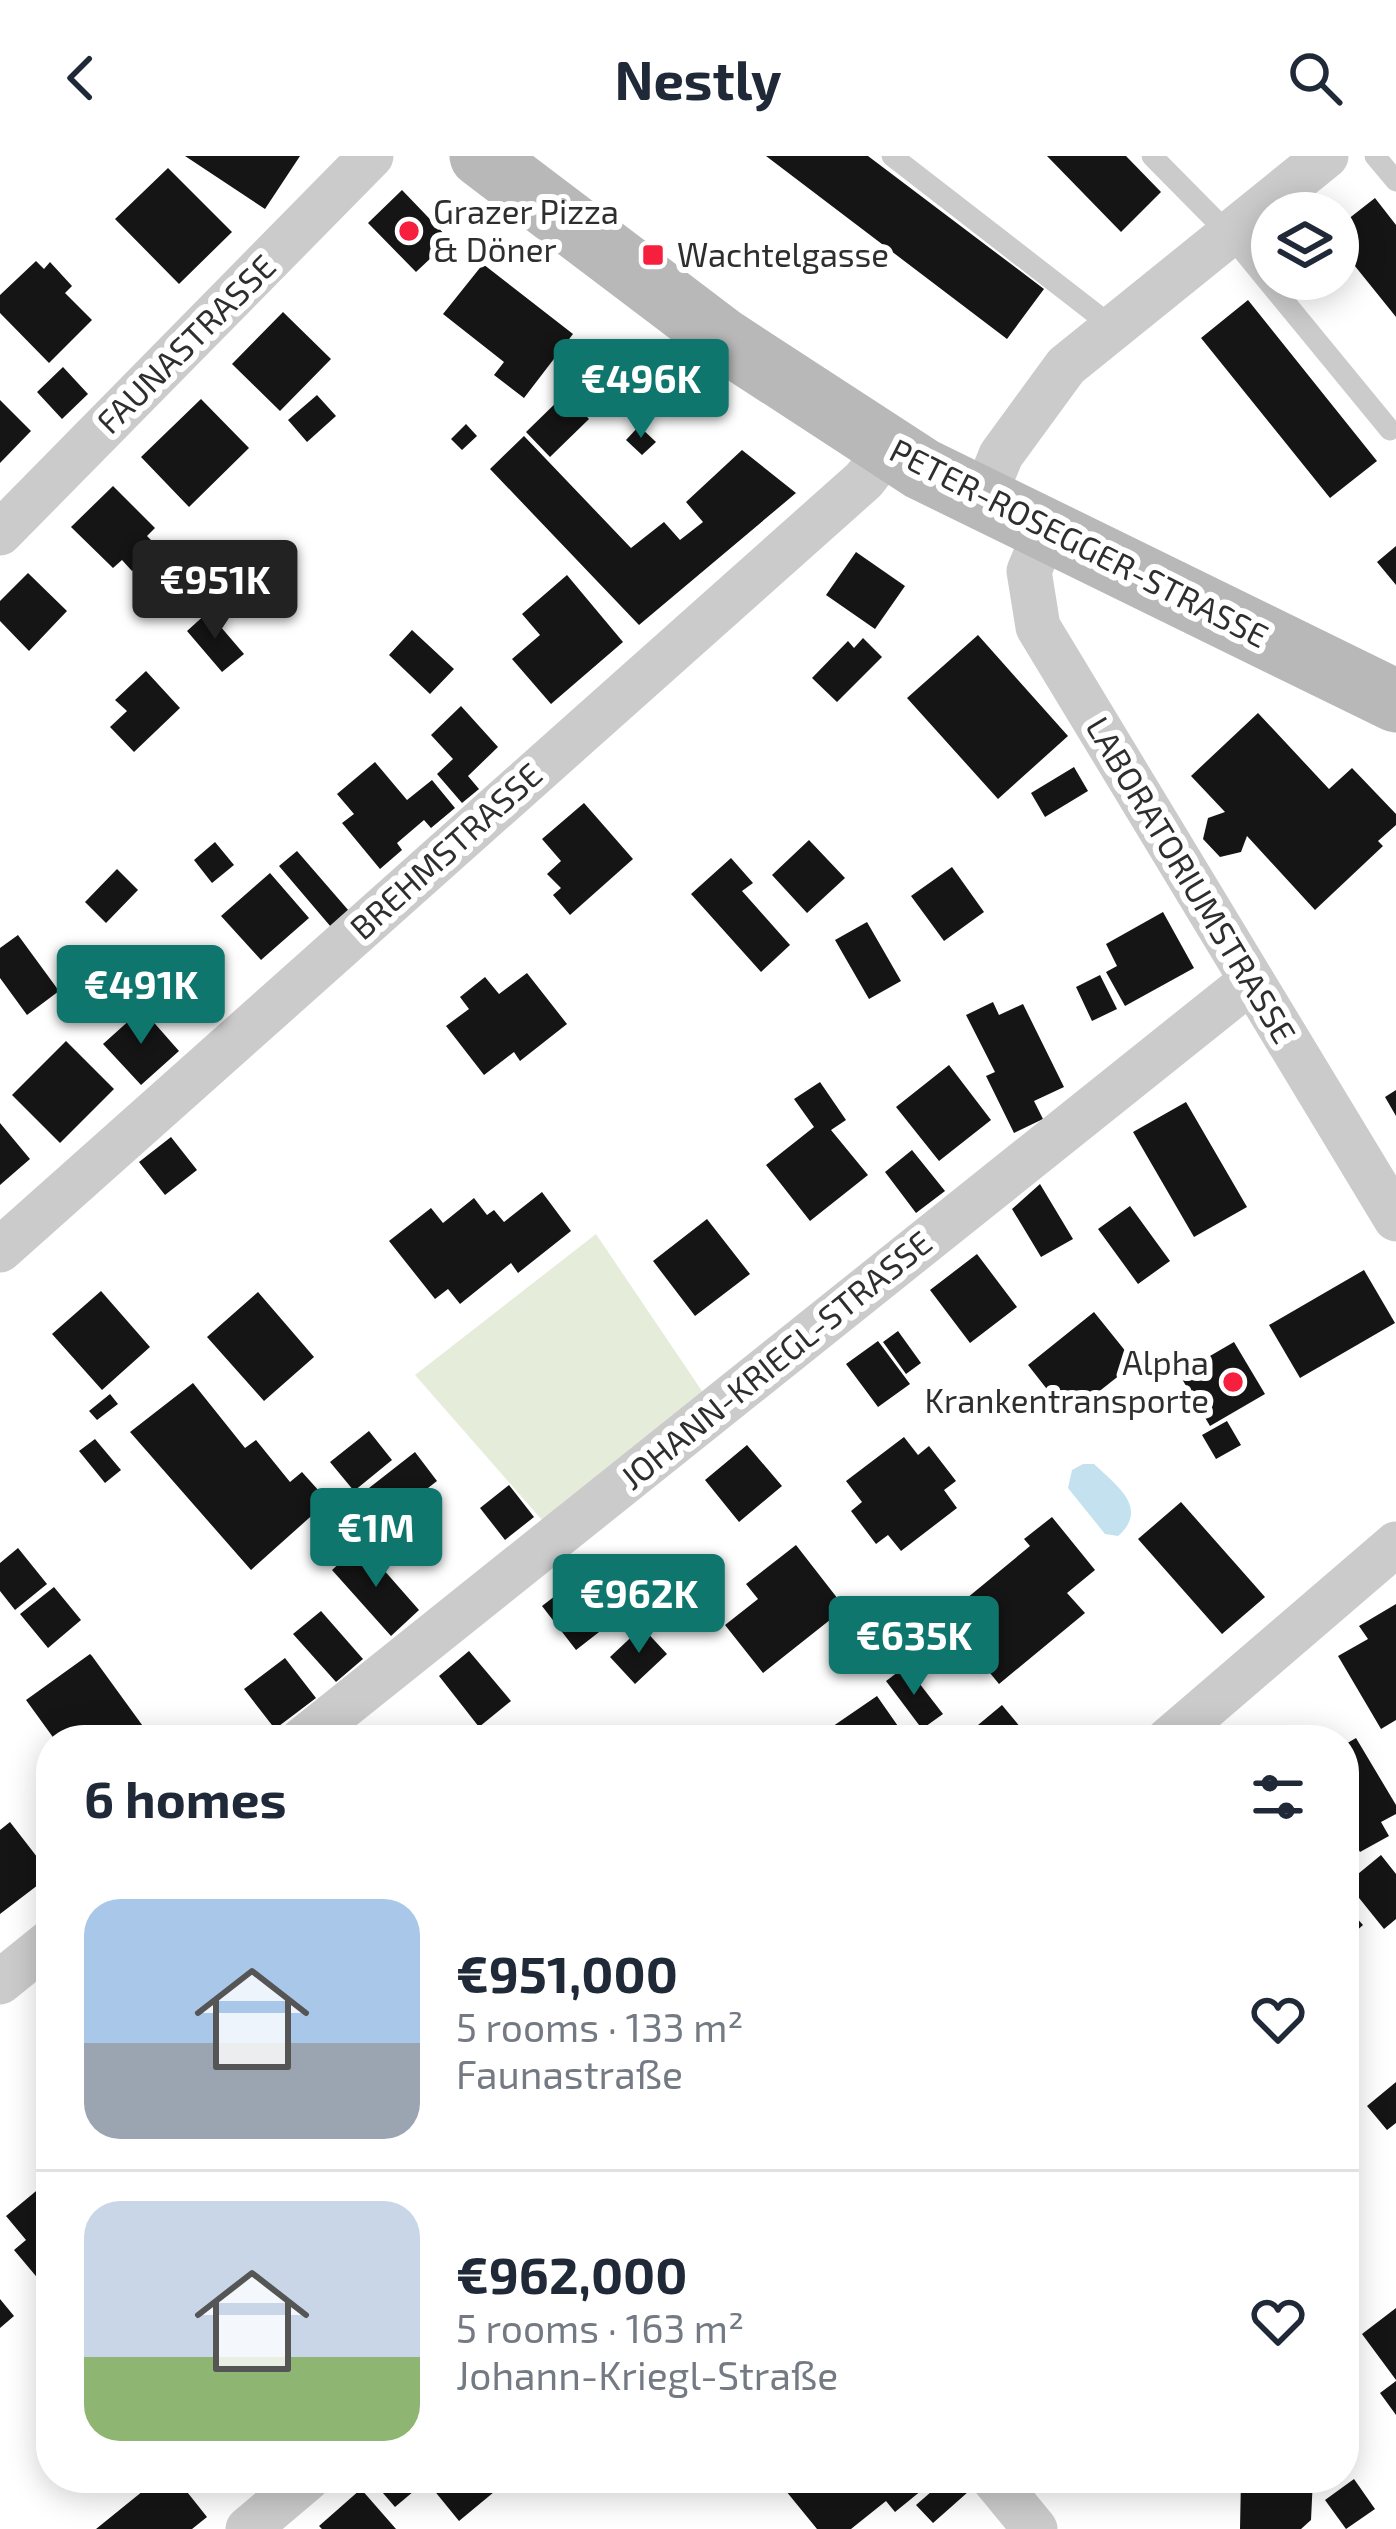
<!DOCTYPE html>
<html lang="en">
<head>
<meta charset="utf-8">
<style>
	:root { --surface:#fff; --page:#f2f2f3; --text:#1f2937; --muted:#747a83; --line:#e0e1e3; --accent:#0f766e }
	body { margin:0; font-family:"Exo 2",sans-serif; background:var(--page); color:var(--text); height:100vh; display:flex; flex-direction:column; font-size:45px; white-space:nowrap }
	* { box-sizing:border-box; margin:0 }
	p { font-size:39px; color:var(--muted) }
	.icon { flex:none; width:66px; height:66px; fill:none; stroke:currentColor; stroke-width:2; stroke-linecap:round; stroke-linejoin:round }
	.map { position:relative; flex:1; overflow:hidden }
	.drawer { position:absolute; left:36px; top:1569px; width:1323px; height:768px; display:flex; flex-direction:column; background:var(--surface); border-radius:48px; box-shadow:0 6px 30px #0003 }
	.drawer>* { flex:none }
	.fabs { position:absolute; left:1251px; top:36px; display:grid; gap:24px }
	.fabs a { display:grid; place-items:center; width:108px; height:108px; border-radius:50%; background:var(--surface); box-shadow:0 6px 30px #0003; font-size:60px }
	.price { position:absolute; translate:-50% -102px; padding:0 27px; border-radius:12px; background:var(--accent); color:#fff; font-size:39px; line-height:78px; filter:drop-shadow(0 3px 6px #0008) }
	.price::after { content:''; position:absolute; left:50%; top:72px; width:36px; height:27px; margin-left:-18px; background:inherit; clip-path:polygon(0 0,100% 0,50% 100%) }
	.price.active { background:#222; color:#fff }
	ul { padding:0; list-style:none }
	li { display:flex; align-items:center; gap:36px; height:300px; padding:0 48px }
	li+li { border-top:3px solid var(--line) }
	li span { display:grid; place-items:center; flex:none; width:336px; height:240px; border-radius:36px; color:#555 }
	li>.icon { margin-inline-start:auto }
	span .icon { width:144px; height:144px; fill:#fffc; stroke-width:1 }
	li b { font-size:51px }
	h2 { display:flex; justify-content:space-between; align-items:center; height:144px; padding:0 48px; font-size:51px }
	header { display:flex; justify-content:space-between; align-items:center; height:156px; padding:0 48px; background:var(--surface); font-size:54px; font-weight:700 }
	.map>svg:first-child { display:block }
	.green { fill:#e5edda }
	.water { fill:#c4e1ef }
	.building { fill:#151515 }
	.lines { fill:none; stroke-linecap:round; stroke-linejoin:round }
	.service { stroke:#cbcbcb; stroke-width:21 }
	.minor { stroke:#cbcbcb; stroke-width:45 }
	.secondary { stroke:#b8b8b8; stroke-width:63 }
	.poi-dot { fill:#f61f3d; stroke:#fff; stroke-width:4.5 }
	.labels { text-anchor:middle; stroke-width:12; stroke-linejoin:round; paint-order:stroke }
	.poi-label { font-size:33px; fill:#2e2e2e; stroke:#fff; text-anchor:start }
	.street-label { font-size:33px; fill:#2e2e2e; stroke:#fff }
</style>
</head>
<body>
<header><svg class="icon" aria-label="back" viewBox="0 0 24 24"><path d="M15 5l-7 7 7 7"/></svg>Nestly<svg class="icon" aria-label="search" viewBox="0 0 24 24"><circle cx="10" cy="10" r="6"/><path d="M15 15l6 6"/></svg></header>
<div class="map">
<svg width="1396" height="2373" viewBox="0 0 1396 2373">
	<rect width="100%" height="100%" fill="#fff"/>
	<path class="green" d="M596 1078 704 1238 542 1364 415 1219Z"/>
	<path class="water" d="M1083 1308H1094C1116 1329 1150 1352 1118 1380L1105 1378 1068 1332 1072 1314Z"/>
	<path class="building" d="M185 0H300L265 53Z
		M766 0H868L1044 133 1007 183Z
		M1047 0H1126L1161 36 1121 76Z
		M168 12 232 76 179 128 115 63Z
		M402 34 450 84 416 116 368 67Z
		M1375 42 1396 69V161L1338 89V71Z
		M36 105 44 113 50 106 72 130 65 137 92 164 49 207 0 157V139Z
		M483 108 573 178 524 242 494 219 504 206 443 158Z
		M1248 144 1377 305 1330 342 1201 182Z
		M283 156 331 203 280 255 232 208Z
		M63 211 88 238 62 263 37 236Z
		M565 238 589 263 550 301 526 276Z
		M317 239 336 260 307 286 288 264Z
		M201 243 249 292 189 351 141 301Z
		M0 244 31 275 0 307Z
		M466 268 477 280 462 294 451 283Z
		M639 270 656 286 642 299 626 284Z
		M524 280 631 392 664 366 680 384 703 366 686 346 742 294 796 337 639 469 490 313Z
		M113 330 155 372 147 380 157 390 132 415 122 404 113 412 71 371Z
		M1396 390V429L1377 406Z
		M205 394 248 429 228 453 185 417Z
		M856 396 905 430 875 473 826 439Z
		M28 417 67 455 29 495 0 465V445Z
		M567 419 623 486 551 548 512 503 540 479 522 458Z
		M208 456 244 498 222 516 187 475Z
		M412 474 454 513 430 538 389 499Z
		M978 479 1068 580 998 643 907 542Z
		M863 482 882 501 837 546 812 522 848 485 854 492Z
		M146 515 180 552 134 596 110 571 127 555 115 544Z
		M461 550 498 591 468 620 479 633 462 647 437 618 453 603 431 579Z
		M1258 557 1329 633 1352 612 1396 658V669L1378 685 1383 690 1315 754 1247 680 1241 696 1220 701 1203 683 1208 662 1225 656 1191 620Z
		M375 606 407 644 432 624 455 652 431 672 424 664 397 687 402 694 380 713 342 667 354 658 337 638Z
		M1074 611 1088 635 1045 661 1031 637Z
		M584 647 633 703 570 759 553 739 561 732 547 718 561 705 542 683Z
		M809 684 845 722 807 757 772 719Z
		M215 686 234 709 212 727 194 704Z
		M297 695 349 755 331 771 279 710Z
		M731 702 753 727 742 735 790 789 761 816 691 738Z
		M952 711 984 756 944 785 911 740Z
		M117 713 138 734 106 767 85 746Z
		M270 717 309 762 261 804 221 760Z
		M1163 756 1194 812 1125 850 1106 816 1117 810 1106 788Z
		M867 766 901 825 869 843 835 784Z
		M18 779 59 835 27 859 0 822V792Z
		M527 817 567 868 520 905 514 896 484 919 446 870 469 853 460 841 485 821 499 838Z
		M1100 819 1117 853 1092 865 1076 831Z
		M993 846 999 859 1023 848 1064 931 1034 945 1043 963 1014 977 986 920 995 916 966 859Z
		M142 853 179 895 141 929 103 888Z
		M66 885 114 933 60 987 12 939Z
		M949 909 991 964 939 1005 896 951Z
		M820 926 846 964 831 974 868 1019 810 1065 766 1009 814 971 794 943Z
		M1396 934V960L1385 941Z
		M1186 946 1247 1051 1194 1081 1133 976Z
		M0 967 30 1003 0 1029Z
		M171 981 197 1014 165 1039 139 1006Z
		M912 994 945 1035 916 1057 885 1016Z
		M1040 1028 1073 1083 1041 1101 1012 1053Z
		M542 1036 571 1075 518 1117 511 1107 460 1148 448 1133 435 1143 389 1085 431 1052 443 1067 474 1042 487 1059 494 1054 504 1066Z
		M1130 1050 1170 1105 1138 1128 1098 1073Z
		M707 1063 750 1118 695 1160 653 1105Z
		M977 1098 1017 1151 970 1187 930 1134Z
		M1364 1114 1395 1167 1300 1222 1269 1169Z
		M101 1135 150 1191 102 1234 52 1178Z
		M258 1136 314 1201 264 1245 207 1181Z
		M1094 1156 1135 1207 1068 1260 1028 1209Z
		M898 1175 921 1207 906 1218 883 1186Z
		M878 1185 910 1228 878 1251 846 1208Z
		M1234 1186 1265 1238 1210 1270 1179 1218Z
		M193 1227 245 1292 256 1284 290 1326 302 1316 328 1345 251 1414 130 1276Z
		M110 1238 118 1248 97 1264 89 1255Z
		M1227 1265 1241 1289 1216 1303 1202 1279Z
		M369 1275 392 1304 354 1335 330 1306Z
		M904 1281 918 1299 929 1290 956 1325 944 1334 957 1352 901 1395 888 1379 876 1388 851 1355 862 1346 846 1325Z
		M95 1283 121 1314 105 1327 79 1295Z
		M747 1289 782 1330 739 1366 705 1324Z
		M415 1296 437 1325 392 1360 369 1332Z
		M509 1329 534 1361 505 1384 480 1352Z
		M1181 1346 1265 1441 1222 1478 1138 1383Z
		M1052 1361 1095 1414 1067 1437 1085 1457 999 1528 944 1461 1030 1390 1024 1383Z
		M361 1388 419 1454 391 1480 332 1414Z
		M796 1389 845 1452 763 1517 725 1469 758 1443 746 1428Z
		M18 1392 47 1428 15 1454 0 1435V1407Z
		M585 1417 596 1433 604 1427 626 1455 576 1494 542 1450Z
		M54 1431 81 1464 48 1492 20 1458Z
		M1396 1448V1564L1381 1573 1338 1500 1368 1483 1359 1470Z
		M321 1455 363 1503 336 1526 293 1478Z
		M642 1471 667 1498 635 1528 610 1501Z
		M469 1495 511 1545 479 1571 439 1520Z
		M90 1498 92 1500 153 1584H55L26 1544Z
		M285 1502 316 1542 275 1573 244 1533Z
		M906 1510 943 1558 922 1573 886 1525Z
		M877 1540 900 1573 885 1584H828L823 1577Z
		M1002 1549 1031 1584H960Z
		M1356 1582 1396 1649V1658L1381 1666 1389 1680 1360 1696 1344 1669V1589Z
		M10 1666 51 1719 0 1758V1674Z
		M1381 1699 1396 1718V1763L1384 1773 1347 1727Z
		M1344 1748 1363 1769 1344 1786Z
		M1396 1926V1967L1387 1974 1367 1950Z
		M41 2031 51 2043V2138L14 2094 26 2084 6 2060Z
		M0 2143 14 2160 0 2172Z
		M1396 2152V2224L1362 2178Z
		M1396 2225V2259L1380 2237Z
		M159 2322H176L207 2361 192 2373H96Z
		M370 2322H403L414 2335 395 2351Z
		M424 2322H511L459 2365Z
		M780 2322H921L927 2330 895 2356 886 2345 851 2373H817L777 2324Z
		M947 2322H956L968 2336 933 2367 916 2349Z
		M1034 2322H1062L1045 2335Z
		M1241 2322H1313L1311 2364 1301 2373H1240Z
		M1354 2323 1375 2353 1346 2373 1325 2344Z
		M361 2333 396 2373H322L319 2370Z"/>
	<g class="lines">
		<path class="service" d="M892 0 1114 172
			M1152 0 1229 78 1390 274
			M1375 0 1396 25"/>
		<path class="minor" d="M982 346 1001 299 1066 210 1326 0
			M1046 375 1029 415 1038 471 1396 1063
			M0 377 371 0
			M0 1094 864 324 888 293
			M302 1584 1251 825
			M1168 1584 1396 1388
			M0 1826 51 1785
			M993 2322 1035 2373
			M248 2373 308 2322"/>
		<path class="secondary" d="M481 0 724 184 922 313 1396 545"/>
	</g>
	<g class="poi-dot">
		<circle cx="409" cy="75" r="12"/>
		<rect x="641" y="87" width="24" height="24" rx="6"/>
		<circle cx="1233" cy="1226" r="12"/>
	</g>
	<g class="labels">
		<g class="poi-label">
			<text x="433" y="68">Grazer Pizza<tspan x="433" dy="38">&amp; Döner</tspan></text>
			<text x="677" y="111">Wachtelgasse</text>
			<text x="1209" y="1219" text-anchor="end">Alpha<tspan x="1209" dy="38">Krankentransporte</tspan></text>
		</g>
		<g class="street-label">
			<text transform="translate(186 188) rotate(-45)" y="12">FAUNASTRASSE</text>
			<text transform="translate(1079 387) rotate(27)" y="12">PETER-ROSEGGER-STRASSE</text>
			<text transform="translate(446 695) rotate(-42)" y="12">BREHMSTRASSE</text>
			<text transform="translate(1191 724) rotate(59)" y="12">LABORATORIUMSTRASSE</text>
			<text transform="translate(776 1204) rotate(-39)" y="12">JOHANN-KRIEGL-STRASSE</text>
		</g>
	</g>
</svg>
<div class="fabs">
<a><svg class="icon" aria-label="layers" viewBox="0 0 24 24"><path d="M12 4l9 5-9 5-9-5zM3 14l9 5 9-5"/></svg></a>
</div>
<b class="price" style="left:641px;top:285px">€496K</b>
<b class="price active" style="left:215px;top:486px">€951K</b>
<b class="price" style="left:141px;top:891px">€491K</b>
<b class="price" style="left:376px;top:1434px">€1M</b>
<b class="price" style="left:639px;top:1500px">€962K</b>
<b class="price" style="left:914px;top:1542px">€635K</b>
<section class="drawer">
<h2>6 homes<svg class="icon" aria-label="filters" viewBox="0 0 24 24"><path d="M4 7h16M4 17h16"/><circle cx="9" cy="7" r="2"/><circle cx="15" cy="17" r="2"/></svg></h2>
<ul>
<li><span style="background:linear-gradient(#a9c7e8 60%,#9aa5b1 0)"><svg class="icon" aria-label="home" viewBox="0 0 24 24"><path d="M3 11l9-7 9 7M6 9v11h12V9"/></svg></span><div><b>€951,000</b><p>5 rooms · 133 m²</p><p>Faunastraße</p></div><svg class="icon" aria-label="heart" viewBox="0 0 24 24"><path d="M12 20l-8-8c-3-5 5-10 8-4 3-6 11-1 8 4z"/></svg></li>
<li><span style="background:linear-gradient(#c9d6e8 65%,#8fb573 0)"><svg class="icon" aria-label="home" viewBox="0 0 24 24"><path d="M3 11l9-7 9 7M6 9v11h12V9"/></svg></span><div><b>€962,000</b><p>5 rooms · 163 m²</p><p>Johann-Kriegl-Straße</p></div><svg class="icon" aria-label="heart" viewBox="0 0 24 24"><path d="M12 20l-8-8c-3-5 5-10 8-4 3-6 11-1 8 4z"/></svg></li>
</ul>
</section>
</div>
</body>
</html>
